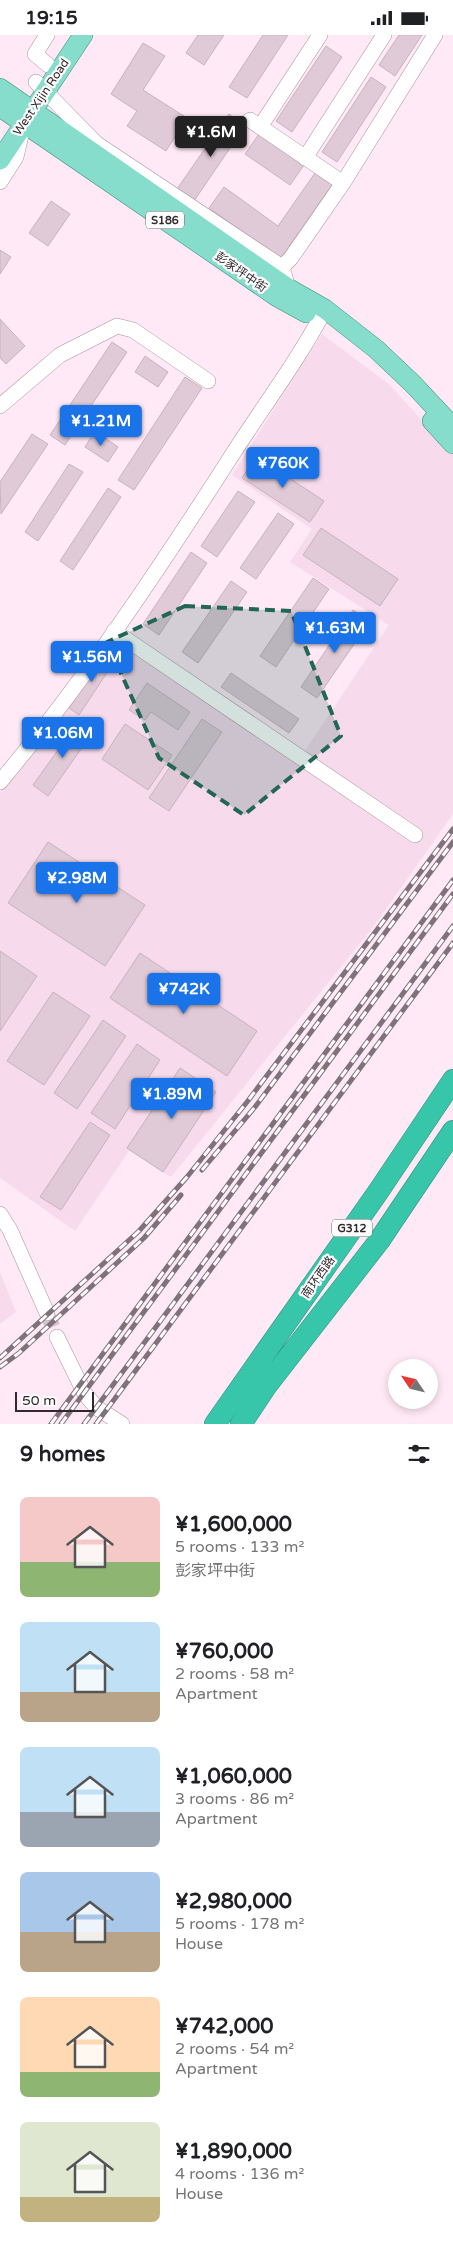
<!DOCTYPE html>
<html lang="en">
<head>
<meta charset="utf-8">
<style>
	:root { --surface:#fff; --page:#f2f2f2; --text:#202124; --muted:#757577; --accent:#1a73e8 }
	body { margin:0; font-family:"Varela Round","Noto Sans SC",sans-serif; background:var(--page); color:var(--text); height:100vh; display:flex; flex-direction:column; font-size:19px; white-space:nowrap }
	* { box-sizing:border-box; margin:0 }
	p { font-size:16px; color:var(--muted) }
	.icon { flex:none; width:28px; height:28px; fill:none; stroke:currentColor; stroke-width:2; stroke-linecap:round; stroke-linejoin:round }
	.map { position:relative; height:1389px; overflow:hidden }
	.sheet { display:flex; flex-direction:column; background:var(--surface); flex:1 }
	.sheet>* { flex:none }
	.needle { width:32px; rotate:305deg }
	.fabs { position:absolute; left:388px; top:1324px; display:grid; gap:10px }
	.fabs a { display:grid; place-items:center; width:50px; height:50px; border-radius:50%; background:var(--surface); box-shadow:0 2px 8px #0003; font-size:25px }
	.scale { position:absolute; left:15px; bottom:12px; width:79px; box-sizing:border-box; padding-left:5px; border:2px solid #31282d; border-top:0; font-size:14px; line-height:18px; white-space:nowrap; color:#31282d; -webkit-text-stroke:4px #fdfdfd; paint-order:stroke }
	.price { position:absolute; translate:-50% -42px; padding:0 11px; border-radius:5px; background:var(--accent); color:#fff; font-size:16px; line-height:32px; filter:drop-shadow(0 1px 2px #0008) }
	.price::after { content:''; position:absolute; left:50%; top:30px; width:15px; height:11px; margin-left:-8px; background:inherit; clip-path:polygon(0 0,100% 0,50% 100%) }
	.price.active { background:#222; color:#fff }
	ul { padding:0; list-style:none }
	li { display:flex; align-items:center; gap:15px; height:125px; padding:0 20px }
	li span { display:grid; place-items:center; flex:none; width:140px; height:100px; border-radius:8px; color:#555 }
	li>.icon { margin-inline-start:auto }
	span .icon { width:60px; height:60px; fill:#fffc; stroke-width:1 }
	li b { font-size:21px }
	h2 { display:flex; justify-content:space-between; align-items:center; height:60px; padding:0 20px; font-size:21px }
	.status { display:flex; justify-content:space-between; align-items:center; height:35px; padding:0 25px; background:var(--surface); direction:ltr }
	.status svg { height:14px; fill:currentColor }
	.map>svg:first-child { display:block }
	.built { fill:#f7daec }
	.building { fill:#e0cad7; stroke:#c7b2be }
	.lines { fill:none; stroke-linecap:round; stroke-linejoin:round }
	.minor-tunnel { stroke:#d6c2ce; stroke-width:15; stroke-dasharray:15 8; stroke-linecap:butt }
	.minor-casing { stroke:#a6929e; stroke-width:16 }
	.major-casing { stroke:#358f7e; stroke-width:20 }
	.highway-casing { stroke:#358f7e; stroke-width:22 }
	.minor { stroke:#fff; stroke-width:15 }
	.major { stroke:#87ddcb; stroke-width:19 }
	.highway { stroke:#37c6a9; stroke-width:21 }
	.rail-casing { stroke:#80727a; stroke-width:5 }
	.rail { stroke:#fdfdfd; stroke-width:3; stroke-dasharray:9; stroke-linecap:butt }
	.marked { fill:#226657; fill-opacity:0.2; stroke:#226657; stroke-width:4; stroke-dasharray:10 6; stroke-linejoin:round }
	.labels { text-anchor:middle; stroke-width:4.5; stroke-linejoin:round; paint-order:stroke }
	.shield { fill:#fdfdfd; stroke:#6e686b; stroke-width:1 }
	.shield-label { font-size:11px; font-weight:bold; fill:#31282d }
	.street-label { font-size:12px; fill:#31282d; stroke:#fdfdfd }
</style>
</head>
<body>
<div class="status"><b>19:15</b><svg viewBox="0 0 49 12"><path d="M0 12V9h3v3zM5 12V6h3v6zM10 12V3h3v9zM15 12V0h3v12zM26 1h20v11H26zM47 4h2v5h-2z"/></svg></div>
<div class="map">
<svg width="453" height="1389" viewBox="0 0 453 1389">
	<rect width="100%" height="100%" fill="#ffe9f6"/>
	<path class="built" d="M322 299 390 350 453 420V779L374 891 171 1142 129 1116 75 1196 0 1143V757L20 734 112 602 298 726 389 590 290 527 312 494 232 440Z
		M0 1237 16 1277 0 1289Z"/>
	<path class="building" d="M198 0H224L204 30 186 18Z
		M263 0H288L247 63 229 52Z
		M399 0H422L395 41 379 30Z
		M143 8 165 21 143 55 187 83 166 116 127 91 137 76 111 59Z
		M326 11 342 22 292 97 276 86Z
		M371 42 386 52 337 127 322 117Z
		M229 79 245 91 194 166 177 154Z
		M259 99 304 130 290 150 245 119Z
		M315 138 332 150 280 224 209 173 224 152 278 191Z
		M51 166 70 179 48 211 29 198Z
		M0 215 11 222 0 239Z
		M0 284 25 311 6 329 0 323Z
		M112 307 127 317 65 410 50 400Z
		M145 321 168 337 158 352 135 337Z
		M185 342 202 353 134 455 118 445Z
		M95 396 118 412 108 427 85 412Z
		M32 399 48 409 1 479 0 447Z
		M256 421 324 466 310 487 242 443Z
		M69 429 83 437 38 506 25 497Z
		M108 453 121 462 73 535 60 526Z
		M238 456 255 467 217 522 201 511Z
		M278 478 294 489 256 544 240 533Z
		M321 493 398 544 380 571 303 520Z
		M191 517 207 528 159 600 143 589Z
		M313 543 329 554 276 632 260 621Z
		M231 546 247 557 198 628 182 617Z
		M353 575 370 586 317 663 301 652Z
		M106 617 116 624 79 680 69 673Z
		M231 638 299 684 289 698 221 652Z
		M147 648 190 677 178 695 151 677 145 685 129 675Z
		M202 684 222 697 169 776 149 763Z
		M78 687 93 697 48 761 33 750Z
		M125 689 172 720 148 755 102 724Z
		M48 807 145 870 105 931 8 868Z
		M0 916 37 941 0 996Z
		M140 918 257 996 227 1041 110 963Z
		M53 957 90 981 44 1050 7 1026Z
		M103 985 126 1001 77 1074 54 1058Z
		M137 1009 160 1025 115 1094 91 1078Z
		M180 1033 216 1057 163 1137 127 1113Z
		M90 1087 110 1100 61 1175 40 1162Z"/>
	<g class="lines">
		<path class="minor-tunnel" d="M47 1278 57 1302"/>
		<defs>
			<path id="minor" d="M47 0 35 19 48 30
				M36 47 97 109 282 232 288 253
				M250 85 343 148
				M260 92 320 0
				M305 123 384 0
				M0 147 16 122 22 96
				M282 232 291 223 343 148 435 0
				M0 371 60 320 117 291 133 295 208 346
				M114 596 415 800
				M0 747C86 644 161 531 234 417 263 372 301 321 325 274
				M0 1179 10 1195 47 1278
				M57 1302 85 1359 97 1373 122 1389"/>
			<path id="major" d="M0 53 288 253 325 274 376 314 413 349 453 392
				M0 72 277 262 306 278
				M0 125 83 0
				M432 386 453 409"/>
			<path id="highway" d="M215 1389 378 1157 453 1045
				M241 1389 267 1350 379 1206 453 1096"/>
		</defs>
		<use href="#minor" class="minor-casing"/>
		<use href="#major" class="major-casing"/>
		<use href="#highway" class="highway-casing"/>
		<use href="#minor" class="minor"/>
		<use href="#major" class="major"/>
		<use href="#highway" class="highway"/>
		<defs>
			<path id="rail" d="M202 1135 255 1072 453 807
				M0 1323 139 1196 187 1142 247 1067 453 794
				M0 1332 19 1318 144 1203 181 1160
				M51 1389 453 845
				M61 1389 453 859
				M84 1389 453 891
				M96 1389 453 908"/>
		</defs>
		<use href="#rail" class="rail-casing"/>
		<use href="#rail" class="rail"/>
	</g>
	<path class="marked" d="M185 571 291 576 341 701 244 780 159 723 107 607Z"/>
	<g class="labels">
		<g class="shield">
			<rect x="146" y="176.5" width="38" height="17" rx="4"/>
			<rect x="332" y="1184.5" width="40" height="17" rx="4"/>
		</g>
		<g class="shield-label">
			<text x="165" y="189">S186</text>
			<text x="352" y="1197">G312</text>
		</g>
		<g class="street-label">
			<text transform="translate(41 62) rotate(-56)" y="4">West Xijin Road</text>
			<text transform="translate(241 237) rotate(35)" y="4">彭家坪中街</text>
			<text transform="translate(318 1242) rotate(-55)" y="4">南环西路</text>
		</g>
	</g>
</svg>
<div class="fabs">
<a><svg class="needle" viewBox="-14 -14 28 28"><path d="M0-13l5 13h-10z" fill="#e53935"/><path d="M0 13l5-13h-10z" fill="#757577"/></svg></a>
</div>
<div class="scale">50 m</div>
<b class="price active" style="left:211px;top:123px">¥1.6M</b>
<b class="price" style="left:101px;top:412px">¥1.21M</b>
<b class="price" style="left:283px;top:454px">¥760K</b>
<b class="price" style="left:335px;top:619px">¥1.63M</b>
<b class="price" style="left:92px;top:648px">¥1.56M</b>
<b class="price" style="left:63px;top:724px">¥1.06M</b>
<b class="price" style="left:77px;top:869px">¥2.98M</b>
<b class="price" style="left:184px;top:980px">¥742K</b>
<b class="price" style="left:172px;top:1085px">¥1.89M</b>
</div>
<section class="sheet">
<h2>9 homes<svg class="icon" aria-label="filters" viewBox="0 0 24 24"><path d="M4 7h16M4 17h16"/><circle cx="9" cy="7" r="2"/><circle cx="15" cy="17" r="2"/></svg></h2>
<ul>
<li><span style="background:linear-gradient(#f6c9c9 65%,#8fb573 0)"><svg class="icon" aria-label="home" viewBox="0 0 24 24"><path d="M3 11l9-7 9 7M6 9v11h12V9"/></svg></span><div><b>¥1,600,000</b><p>5 rooms · 133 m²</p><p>彭家坪中街</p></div></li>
<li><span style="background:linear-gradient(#bfe0f5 70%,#b9a48a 0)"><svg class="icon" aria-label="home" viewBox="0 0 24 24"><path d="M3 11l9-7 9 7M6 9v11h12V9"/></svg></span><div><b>¥760,000</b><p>2 rooms · 58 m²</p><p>Apartment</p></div></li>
<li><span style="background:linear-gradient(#bfe0f5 65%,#9aa5b1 0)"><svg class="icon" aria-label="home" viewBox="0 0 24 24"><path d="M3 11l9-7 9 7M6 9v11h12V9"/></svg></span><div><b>¥1,060,000</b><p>3 rooms · 86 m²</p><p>Apartment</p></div></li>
<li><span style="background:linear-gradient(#a9c7e8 60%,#b9a48a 0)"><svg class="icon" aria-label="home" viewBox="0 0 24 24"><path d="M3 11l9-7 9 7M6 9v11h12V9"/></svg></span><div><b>¥2,980,000</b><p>5 rooms · 178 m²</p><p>House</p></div></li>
<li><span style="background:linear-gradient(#ffd9b3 75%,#8fb573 0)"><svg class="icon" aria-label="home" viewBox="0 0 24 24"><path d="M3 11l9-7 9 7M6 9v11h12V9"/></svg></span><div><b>¥742,000</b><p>2 rooms · 54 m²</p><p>Apartment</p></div></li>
<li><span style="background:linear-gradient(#dfe7d0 75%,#c2b280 0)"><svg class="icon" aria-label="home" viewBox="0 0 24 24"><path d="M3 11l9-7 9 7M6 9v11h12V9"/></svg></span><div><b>¥1,890,000</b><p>4 rooms · 136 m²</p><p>House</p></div></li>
</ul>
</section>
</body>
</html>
